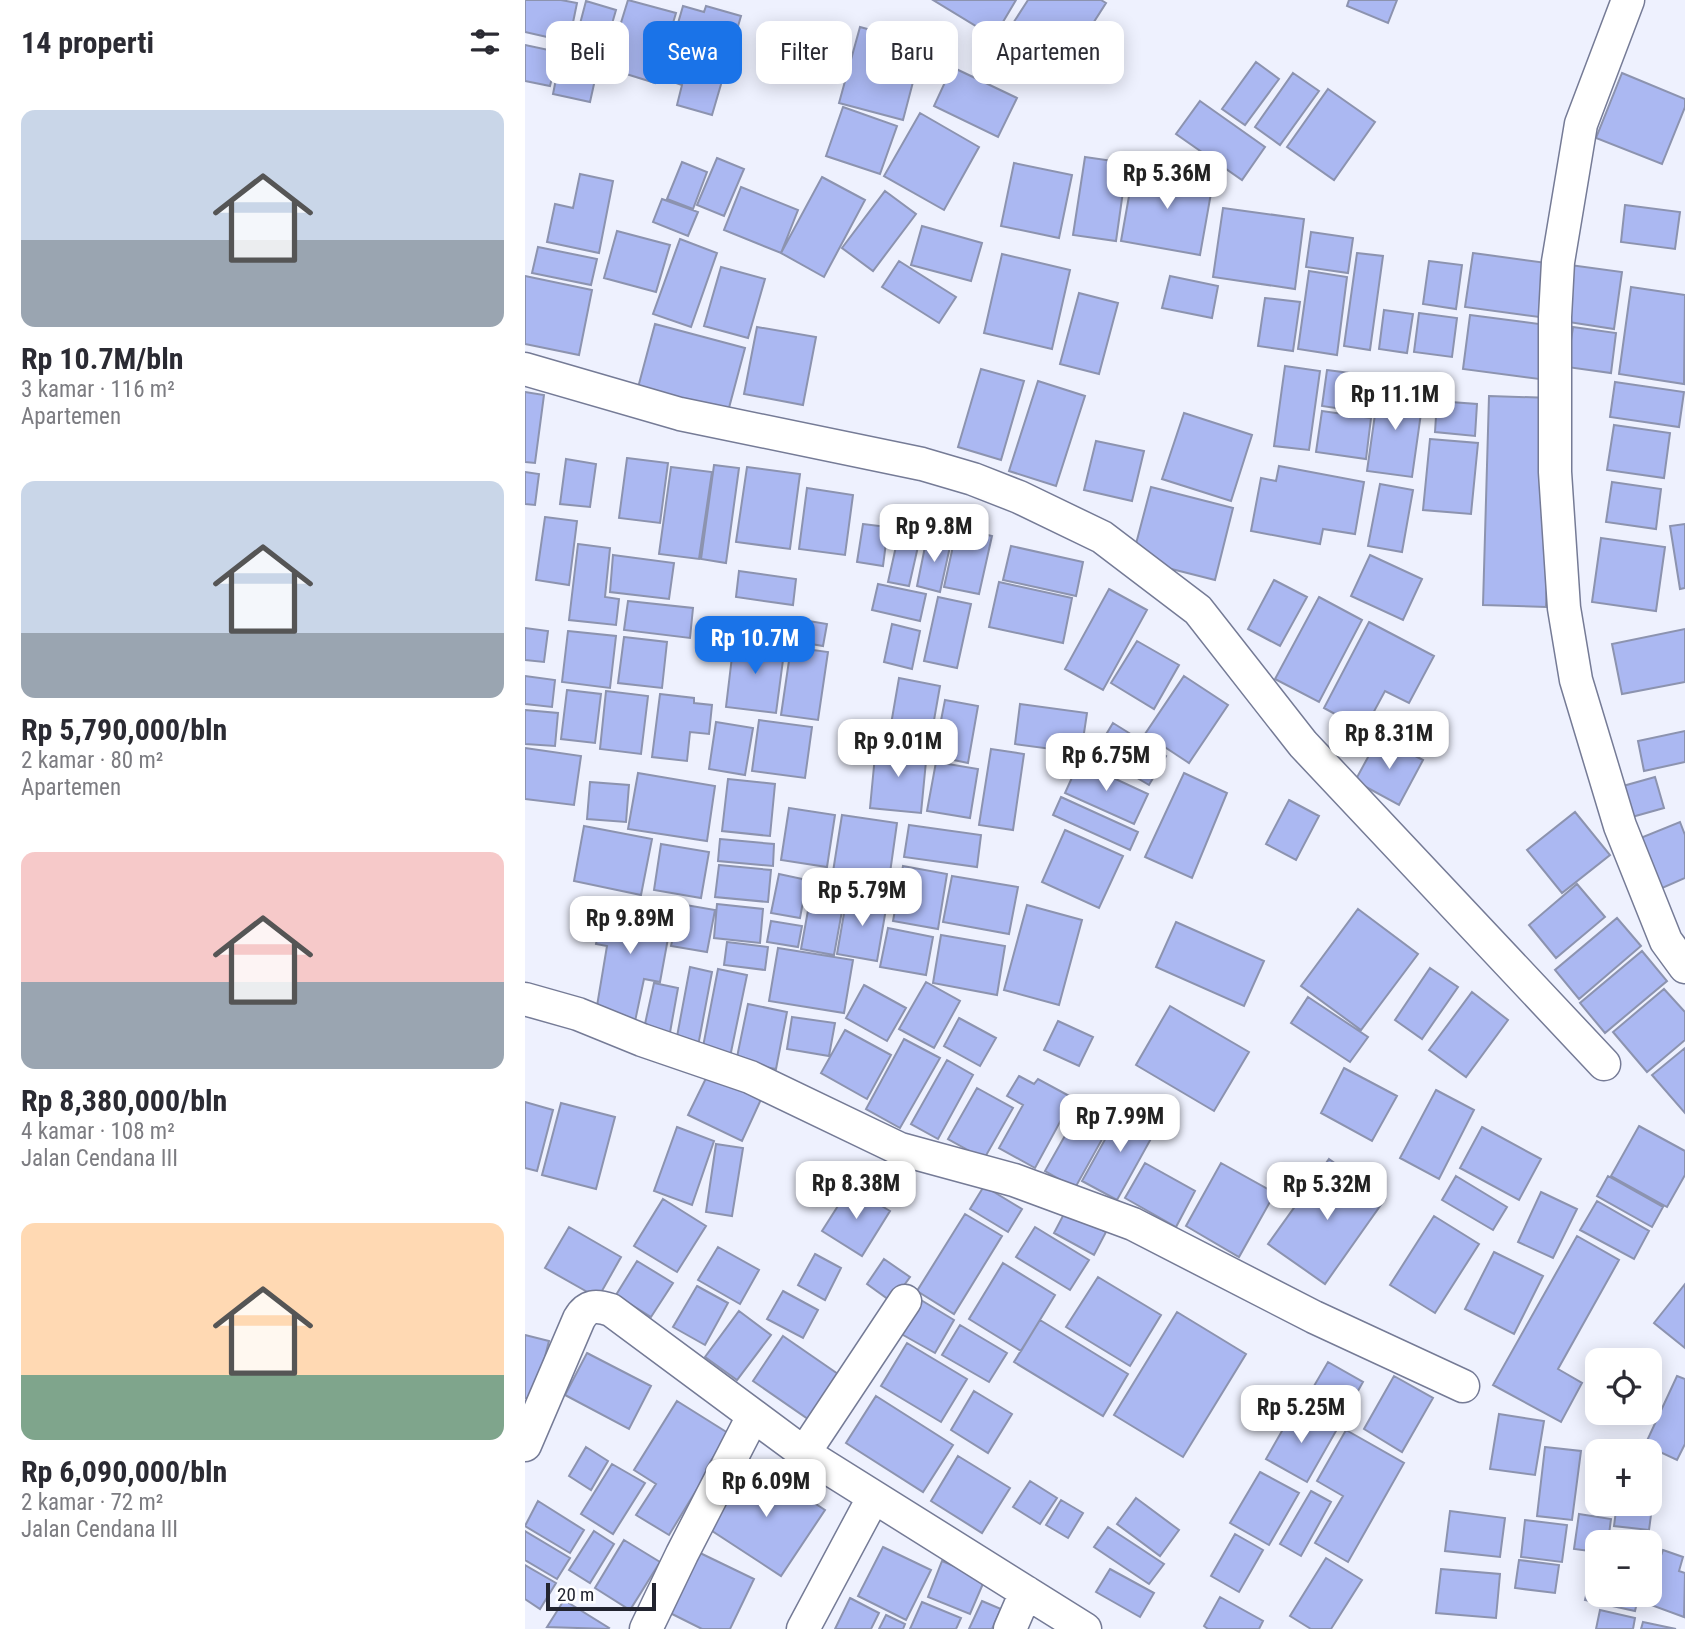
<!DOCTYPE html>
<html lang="id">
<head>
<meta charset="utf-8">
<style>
	:root { --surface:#fff; --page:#f7f7f7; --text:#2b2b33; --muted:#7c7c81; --accent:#1a73e8 }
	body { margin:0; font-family:"Roboto Condensed",sans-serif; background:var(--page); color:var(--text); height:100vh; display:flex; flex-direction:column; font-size:26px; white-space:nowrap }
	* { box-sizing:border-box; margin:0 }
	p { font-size:23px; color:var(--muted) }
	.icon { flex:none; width:38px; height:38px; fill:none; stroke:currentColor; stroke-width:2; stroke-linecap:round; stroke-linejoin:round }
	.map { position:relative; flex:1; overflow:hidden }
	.side { display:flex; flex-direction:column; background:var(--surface); width:525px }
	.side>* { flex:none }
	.banner { position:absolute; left:21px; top:21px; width:665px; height:63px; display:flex; gap:14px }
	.tools { position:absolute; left:1060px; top:1348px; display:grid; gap:14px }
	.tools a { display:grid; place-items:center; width:77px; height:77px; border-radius:14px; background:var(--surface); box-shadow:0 4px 18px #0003; font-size:35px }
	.scale { position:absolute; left:21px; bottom:18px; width:110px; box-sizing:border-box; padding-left:7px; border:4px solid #22242f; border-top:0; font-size:19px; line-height:24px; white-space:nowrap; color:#22242f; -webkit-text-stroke:5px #fff; paint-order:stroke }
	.price { position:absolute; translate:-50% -60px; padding:0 16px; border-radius:14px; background:#fff; color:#222; font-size:23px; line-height:46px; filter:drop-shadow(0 2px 4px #0008) }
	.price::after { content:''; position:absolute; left:50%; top:42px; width:21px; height:16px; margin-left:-10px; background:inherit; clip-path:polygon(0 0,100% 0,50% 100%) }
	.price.active { background:var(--accent); color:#fff }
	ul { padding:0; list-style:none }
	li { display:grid; align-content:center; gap:14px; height:371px; padding:0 21px }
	li span { display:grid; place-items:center; height:217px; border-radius:14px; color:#555 }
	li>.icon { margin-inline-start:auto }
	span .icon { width:126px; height:126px; fill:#fffc; stroke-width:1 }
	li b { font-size:30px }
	h2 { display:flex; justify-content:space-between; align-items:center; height:84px; padding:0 21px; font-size:30px }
	.chip { padding:0 24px; border-radius:14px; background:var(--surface); box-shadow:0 4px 18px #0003; font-size:24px; line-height:63px }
	.chip.active { background:var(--accent); color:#fff }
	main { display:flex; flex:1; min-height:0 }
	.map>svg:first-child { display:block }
	.building { fill:#abb8f2; stroke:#8c93af; stroke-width:2 }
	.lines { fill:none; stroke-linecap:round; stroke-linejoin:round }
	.street-casing { stroke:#757b96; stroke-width:35 }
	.street { stroke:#fff; stroke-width:32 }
</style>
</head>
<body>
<main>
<section class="side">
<h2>14 properti<svg class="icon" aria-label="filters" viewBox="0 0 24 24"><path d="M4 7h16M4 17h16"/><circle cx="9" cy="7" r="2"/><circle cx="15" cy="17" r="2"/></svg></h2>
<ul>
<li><span style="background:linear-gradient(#c9d6e8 60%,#9aa5b1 0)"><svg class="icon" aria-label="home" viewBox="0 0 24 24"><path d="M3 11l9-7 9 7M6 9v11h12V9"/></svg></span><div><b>Rp 10.7M/bln</b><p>3 kamar · 116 m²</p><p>Apartemen</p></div></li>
<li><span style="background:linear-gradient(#c9d6e8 70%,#9aa5b1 0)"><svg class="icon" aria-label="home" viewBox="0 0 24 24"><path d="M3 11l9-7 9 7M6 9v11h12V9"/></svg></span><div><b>Rp 5,790,000/bln</b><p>2 kamar · 80 m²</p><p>Apartemen</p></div></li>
<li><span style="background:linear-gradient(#f6c9c9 60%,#9aa5b1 0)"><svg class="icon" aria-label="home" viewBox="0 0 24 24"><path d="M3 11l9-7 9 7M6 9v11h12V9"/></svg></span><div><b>Rp 8,380,000/bln</b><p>4 kamar · 108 m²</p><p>Jalan Cendana III</p></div></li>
<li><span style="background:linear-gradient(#ffd9b3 70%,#7fa58c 0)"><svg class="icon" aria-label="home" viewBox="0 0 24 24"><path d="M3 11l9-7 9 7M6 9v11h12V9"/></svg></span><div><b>Rp 6,090,000/bln</b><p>2 kamar · 72 m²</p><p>Jalan Cendana III</p></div></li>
</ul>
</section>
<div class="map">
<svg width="1160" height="1629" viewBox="0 0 1160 1629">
	<rect width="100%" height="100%" fill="#eef1fe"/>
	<path class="building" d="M0 0H36L52 3 44 42 0 32Z
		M103 0 151 13 130 83 82 68Z
		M408 0H491L469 37Z
		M503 0H576L581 3 531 81 474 45Z
		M824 0H872L863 23 822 6Z
		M61 1 91 10 80 48 51 39Z
		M158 6 179 12 181 6 216 16 187 115 152 105 157 85 137 78Z
		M335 27 398 44 378 120 314 103Z
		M0 45 33 52 25 86 0 81Z
		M37 49 75 57 65 102 28 94Z
		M731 62 754 79 720 125 697 109Z
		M427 67 492 98 473 137 409 106Z
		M768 73 794 91 755 145 730 127Z
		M1097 73 1160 99V107L1137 164 1071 138Z
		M803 89 850 122 809 180 762 147Z
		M675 101 740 147 717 180 651 134Z
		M318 107 372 126 355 174 301 156Z
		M395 113 454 147 419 210 359 176Z
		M560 157 602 163 591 241 548 235Z
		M192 158 219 169 199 216 172 205Z
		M157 162 182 172 168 209 142 199Z
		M489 163 547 175 534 238 476 226Z
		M609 168 688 182 675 255 596 241Z
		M55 174 88 181 74 253 22 242 30 204 48 208Z
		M297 177 340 200 299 277 256 253Z
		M216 187 273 210 256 253 199 230Z
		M360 191 391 214 348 271 317 248Z
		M137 199 173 212 163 236 128 222Z
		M1100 205 1155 212 1150 249 1096 242Z
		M698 208 779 219 770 289 688 277Z
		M397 226 457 243 446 281 386 265Z
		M92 231 145 245 131 292 79 278Z
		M786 232 828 238 823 273 781 267Z
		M155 239 192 253 166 327 128 314Z
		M13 247 72 259 66 285 7 273Z
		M832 253 858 256 845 350 819 346Z
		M948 253 1022 263 1014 317 940 307Z
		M477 254 545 270 527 349 459 333Z
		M374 261 431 297 414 323 357 287Z
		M904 261 937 265 931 309 898 304Z
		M1045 265 1097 272 1089 329 1037 321Z
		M196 267 240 279 223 338 179 326Z
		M784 271 822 277 812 355 773 349Z
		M0 276 67 290 54 355 0 344Z
		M645 276 693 286 687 318 637 308Z
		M1106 287 1160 295 1159 384 1094 374Z
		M554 293 593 303 574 374 535 364Z
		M740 298 775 302 768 351 733 346Z
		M859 310 888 314 882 353 854 349Z
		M894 313 932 318 927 357 889 352Z
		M945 315 1022 325 1014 379 938 369Z
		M130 324 220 348 201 419 111 395Z
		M232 327 291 337 278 405 219 394Z
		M1048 327 1091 333 1086 373 1042 367Z
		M760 366 795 371 784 450 749 446Z
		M456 369 499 381 476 460 433 447Z
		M802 370 849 376 844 413 797 406Z
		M513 381 560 396 531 486 484 471Z
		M1090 382 1159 392 1154 427 1085 417Z
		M854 386 899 392 887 477 842 471Z
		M0 392 19 395 10 463 0 462Z
		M964 396 1027 398 1021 607 958 605Z
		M912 401 952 404 950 436 910 432Z
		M797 411 846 418 841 459 791 452Z
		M659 413 727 435 706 501 637 479Z
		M1089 425 1145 433 1139 478 1082 470Z
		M905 439 953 443 946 514 898 510Z
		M571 441 619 451 607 501 559 490Z
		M102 458 143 463 135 523 94 518Z
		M41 459 71 464 65 507 35 504Z
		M189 465 214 468 201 563 176 559Z
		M754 466 839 482 830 534 798 529 795 544 726 531 736 478 751 481Z
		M146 467 187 472 174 559 134 554Z
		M222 467 275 474 265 549 211 542Z
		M0 472 14 474 10 505 0 504Z
		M1087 482 1136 489 1131 529 1081 522Z
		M855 484 888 490 877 552 843 546Z
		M626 487 708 508 690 580 607 559Z
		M282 488 328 495 320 555 274 549Z
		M20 517 52 521 44 585 11 580Z
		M338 524 363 527 358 566 332 562Z
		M376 524 397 529 384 586 363 582Z
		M1160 524V588L1155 589 1145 526Z
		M432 528 467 536 454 594 419 587Z
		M402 537 426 542 415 592 392 586Z
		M1076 538 1140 547 1131 611 1067 602Z
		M53 544 85 548 80 597 94 599 91 625 44 620Z
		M486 546 558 562 551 596 478 580Z
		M88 555 149 563 144 599 85 592Z
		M845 555 897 579 878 620 826 596Z
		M214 571 271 579 268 605 211 597Z
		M749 580 782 597 755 646 723 629Z
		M474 582 547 598 538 643 464 627Z
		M353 584 401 594 395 621 347 610Z
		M584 589 622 610 578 690 540 669Z
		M413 597 446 604 432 668 399 661Z
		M794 597 837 620 794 702 750 679Z
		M103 601 168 608 165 638 99 630Z
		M266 618 302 624 298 646 263 640Z
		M844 622 909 656 884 703 860 691 839 730 799 708Z
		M367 624 395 631 387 669 359 662Z
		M0 628 23 631 19 662 0 660Z
		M1160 629V682L1097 694 1087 644Z
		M43 631 91 636 85 688 37 682Z
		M99 637 142 642 137 688 93 683Z
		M209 640 260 645 251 713 201 707Z
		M612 641 654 665 629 709 586 683Z
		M266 647 303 652 293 720 256 715Z
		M0 676 30 680 27 707 0 704Z
		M659 676 703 705 664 763 620 734Z
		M374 678 415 686 405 743 364 736Z
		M42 690 76 694 70 743 36 739Z
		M81 691 123 696 116 754 75 749Z
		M135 694 169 698V703L187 705 184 734 165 732 162 761 127 757Z
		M420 700 453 706 443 763 409 756Z
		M495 704 562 713 556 753 490 744Z
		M0 710 33 713 30 746 0 744Z
		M234 720 287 727 280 778 227 771Z
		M191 722 228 728 220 775 184 769Z
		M588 723 641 756 624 785 570 753Z
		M1160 731V762L1119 771 1113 741Z
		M854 737 898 760 874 805 830 781Z
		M351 745 402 751 396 813 345 808Z
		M0 748 56 756 49 805 0 799Z
		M466 749 499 754 488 830 454 825Z
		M411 762 453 769 445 818 402 811Z
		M554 762 623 794 609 824 540 793Z
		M113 773 190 786 182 841 103 829Z
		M659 773 702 793 667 878 620 857Z
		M1130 777 1139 808 1107 817 1098 786Z
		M203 779 250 784 245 836 197 831Z
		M65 782 104 785 101 822 62 819Z
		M536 797 613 832 605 850 528 815Z
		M764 800 794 816 771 860 741 844Z
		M264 808 310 815 302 867 256 860Z
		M1050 812 1085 855 1037 893 1002 850Z
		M317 815 372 823 363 887 307 878Z
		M1155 822 1160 835V878L1135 889 1113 839Z
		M384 825 456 835 452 867 379 857Z
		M59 826 127 839 116 895 49 881Z
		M540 830 598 856 574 908 517 882Z
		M195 839 249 844 248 866 193 861Z
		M136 844 184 852 176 898 129 890Z
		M194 865 246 870 243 902 190 897Z
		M378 866 422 874 413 929 368 921Z
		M254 874 282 880 275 918 246 913Z
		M427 876 493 887 484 934 418 922Z
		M288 883 321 889 309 955 276 949Z
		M1052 884 1080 917 1031 958 1004 925Z
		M322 896 362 903 352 961 312 954Z
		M80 898 148 911 135 982 119 979 109 1026 70 1018 82 946 71 944Z
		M155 904 190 910 182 952 146 946Z
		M192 904 238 909 235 943 189 938Z
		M502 905 557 920 534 1005 479 990Z
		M833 909 893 954 836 1030 776 986Z
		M1092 918 1116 946 1054 999 1030 970Z
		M246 921 277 926 273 947 242 942Z
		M651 922 739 961 719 1006 631 967Z
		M363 928 408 937 401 975 355 967Z
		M416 935 480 946 472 995 408 983Z
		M202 942 243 947 240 970 199 965Z
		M253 948 328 960 319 1013 244 1001Z
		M1117 951 1142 981 1080 1033 1055 1003Z
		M165 967 187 972 173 1046 151 1042Z
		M905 968 933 987 897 1039 870 1020Z
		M193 969 222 975 205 1057 177 1052Z
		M401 982 435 1001 409 1048 374 1029Z
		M129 983 153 988 144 1038 118 1033Z
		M339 985 381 1008 362 1041 321 1018Z
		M1139 989 1160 1012V1040L1122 1072 1088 1032Z
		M947 992 983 1020 941 1077 904 1050Z
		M783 997 843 1037 825 1062 766 1023Z
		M223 1004 262 1012 251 1069 211 1062Z
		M645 1006 724 1052 689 1111 611 1065Z
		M267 1017 310 1023 304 1056 262 1049Z
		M434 1018 471 1038 455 1066 419 1046Z
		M533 1021 568 1037 554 1066 519 1050Z
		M320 1030 366 1055 342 1099 296 1073Z
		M379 1039 415 1058 375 1128 341 1109Z
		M1160 1048V1113L1127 1075Z
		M422 1060 448 1075 413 1139 386 1124Z
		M819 1068 872 1096 847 1141 796 1113Z
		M185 1070 238 1095 217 1141 163 1115Z
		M494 1076 509 1084 513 1079 548 1098 510 1168 474 1148 498 1105 482 1096Z
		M452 1088 488 1108 459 1159 423 1139Z
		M911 1090 949 1110 914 1179 875 1158Z
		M0 1102 28 1110 12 1171 0 1168Z
		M36 1103 90 1117 71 1189 17 1175Z
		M598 1107 633 1126 592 1200 557 1181Z
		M555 1109 585 1125 550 1188 520 1171Z
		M1114 1126 1160 1151V1175L1142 1207 1086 1176Z
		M152 1127 189 1141 167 1205 129 1191Z
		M957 1127 1016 1159 994 1200 935 1168Z
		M191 1144 218 1148 207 1216 181 1212Z
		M804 1159 860 1199 800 1284 743 1244Z
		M620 1163 670 1191 651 1227 600 1198Z
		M696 1163 750 1193 714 1257 661 1226Z
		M931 1176 982 1207 968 1230 917 1200Z
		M1083 1176 1138 1207 1127 1227 1072 1196Z
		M459 1186 497 1209 483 1232 445 1209Z
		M325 1187 365 1211 337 1256 297 1231Z
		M1016 1192 1052 1209 1028 1258 993 1242Z
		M138 1199 181 1226 152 1272 109 1246Z
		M1072 1201 1124 1231 1109 1259 1055 1230Z
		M541 1210 581 1232 569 1255 529 1233Z
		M440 1214 477 1236 429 1314 392 1291Z
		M909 1216 954 1244 910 1313 865 1285Z
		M44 1227 96 1257 73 1298 20 1268Z
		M510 1227 564 1260 545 1290 491 1257Z
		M1052 1236 1094 1260 1033 1369 1057 1383 1036 1422 968 1385Z
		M193 1247 234 1270 215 1304 173 1280Z
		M969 1252 1018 1276 989 1334 940 1309Z
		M290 1254 316 1268 300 1300 273 1285Z
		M359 1259 385 1277 367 1302 342 1284Z
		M112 1261 148 1283 126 1317 91 1295Z
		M478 1263 530 1295 496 1351 444 1319Z
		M573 1277 636 1315 605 1366 541 1327Z
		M1160 1284V1348L1129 1323Z
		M172 1286 203 1303 180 1345 148 1327Z
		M258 1291 293 1310 278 1338 242 1319Z
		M391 1297 429 1320 410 1353 371 1331Z
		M214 1311 246 1335 212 1380 180 1357Z
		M652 1312 721 1354 658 1457 589 1415Z
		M515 1320 603 1374 578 1416 489 1362Z
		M435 1325 482 1353 464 1382 417 1355Z
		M0 1335 24 1341 9 1400 0 1398Z
		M258 1336 313 1374 283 1419 228 1381Z
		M382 1343 442 1379 416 1422 356 1386Z
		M62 1353 126 1386 104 1429 40 1395Z
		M803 1362 838 1382 815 1423 779 1403Z
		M869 1376 908 1398 877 1452 839 1429Z
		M1152 1376 1160 1379V1444L1152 1460 1120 1445Z
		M449 1391 487 1414 463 1453 426 1430Z
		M351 1396 428 1445 398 1492 321 1443Z
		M152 1401 203 1433 181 1469 183 1471 144 1535 111 1515 131 1484 109 1470Z
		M770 1408 811 1431 782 1482 741 1459Z
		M974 1414 1019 1421 1010 1475 965 1469Z
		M821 1430 879 1463 823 1562 790 1543 818 1496 792 1481Z
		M61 1447 83 1461 66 1490 44 1476Z
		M1020 1447 1056 1451 1047 1520 1012 1516Z
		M433 1456 485 1488 457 1533 406 1501Z
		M225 1461 300 1510 256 1576 181 1527Z
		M87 1464 120 1483 88 1534 56 1514Z
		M1125 1469 1132 1470 1124 1530 1089 1526 1092 1503H1125Z
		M735 1472 774 1493 744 1545 705 1523Z
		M505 1481 532 1498 515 1524 488 1507Z
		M786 1491 806 1502 776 1556 755 1544Z
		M611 1498 654 1530 635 1556 592 1524Z
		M536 1500 558 1513 543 1538 521 1525Z
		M13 1501 59 1530 45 1553 0 1526Z
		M925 1511 980 1518 975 1557 920 1551Z
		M1054 1514 1086 1519 1083 1542H1073V1552L1049 1549Z
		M1000 1520 1042 1525 1037 1562 996 1557Z
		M583 1527 639 1564 624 1584 569 1547Z
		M0 1531 45 1558 32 1579 0 1560Z
		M69 1531 89 1544 65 1583 44 1570Z
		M710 1534 738 1550 714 1592 686 1576Z
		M99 1540 135 1562 105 1610 70 1588Z
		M358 1547 406 1570 381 1620 333 1596Z
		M1138 1550 1158 1557 1154 1571 1160 1573 1159 1617 1126 1605 1135 1580 1128 1578Z
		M173 1552 229 1579 205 1629H177L143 1612Z
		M801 1558 837 1580 806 1629H786L765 1616Z
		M994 1560 1034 1565 1030 1593 990 1588Z
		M417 1561 460 1579 445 1614 403 1597Z
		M0 1565 31 1583 15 1609 0 1599Z
		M585 1569 629 1593 615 1617 571 1592Z
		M916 1569 975 1574 971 1618 911 1613Z
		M1067 1570 1073 1571V1594H1114L1110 1611 1060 1600Z
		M695 1597 738 1621 734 1629H683L679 1626Z
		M325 1598 354 1613 346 1629H310Z
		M39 1600 84 1628 83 1629 22 1627Z
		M457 1601 476 1609 467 1629H444Z
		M397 1602 436 1618 431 1629H385Z
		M1075 1610 1110 1618 1108 1629H1071Z
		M361 1615 380 1624 378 1629H354Z
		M1118 1622 1151 1629H1116Z"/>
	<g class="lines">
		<defs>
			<path id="street" d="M1103 0 1056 124 1033 262 1030 317V472L1039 608 1051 680 1095 826 1141 941 1160 967
				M0 369 155 414 397 464 448 479 494 497 577 537 673 610 778 744 1079 1064
				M0 999 53 1014 117 1040 225 1077 375 1149 489 1180 608 1224 789 1317 938 1386
				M0 1445 54 1319C62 1305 71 1305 86 1310L279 1453 560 1629
				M279 1453 380 1301
				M121 1629 157 1554 228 1416
				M278 1629 348 1498
				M485 1629 501 1592"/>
		</defs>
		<use href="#street" class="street-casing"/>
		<use href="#street" class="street"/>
	</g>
</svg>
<div class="tools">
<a><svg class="icon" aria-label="locate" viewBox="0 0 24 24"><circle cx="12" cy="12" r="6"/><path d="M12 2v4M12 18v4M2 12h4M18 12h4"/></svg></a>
<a>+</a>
<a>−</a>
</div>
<div class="scale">20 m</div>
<b class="price" style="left:642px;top:211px">Rp 5.36M</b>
<b class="price" style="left:870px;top:432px">Rp 11.1M</b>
<b class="price" style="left:409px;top:564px">Rp 9.8M</b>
<b class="price active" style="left:230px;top:676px">Rp 10.7M</b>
<b class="price" style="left:864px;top:771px">Rp 8.31M</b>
<b class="price" style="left:373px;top:779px">Rp 9.01M</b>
<b class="price" style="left:581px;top:793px">Rp 6.75M</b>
<b class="price" style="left:337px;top:928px">Rp 5.79M</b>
<b class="price" style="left:105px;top:956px">Rp 9.89M</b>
<b class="price" style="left:595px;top:1154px">Rp 7.99M</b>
<b class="price" style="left:331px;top:1221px">Rp 8.38M</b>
<b class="price" style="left:802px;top:1222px">Rp 5.32M</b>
<b class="price" style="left:776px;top:1445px">Rp 5.25M</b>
<b class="price" style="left:241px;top:1519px">Rp 6.09M</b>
<div class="banner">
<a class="chip">Beli</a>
<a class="chip active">Sewa</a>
<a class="chip">Filter</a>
<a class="chip">Baru</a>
<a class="chip">Apartemen</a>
</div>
</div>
</main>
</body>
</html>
